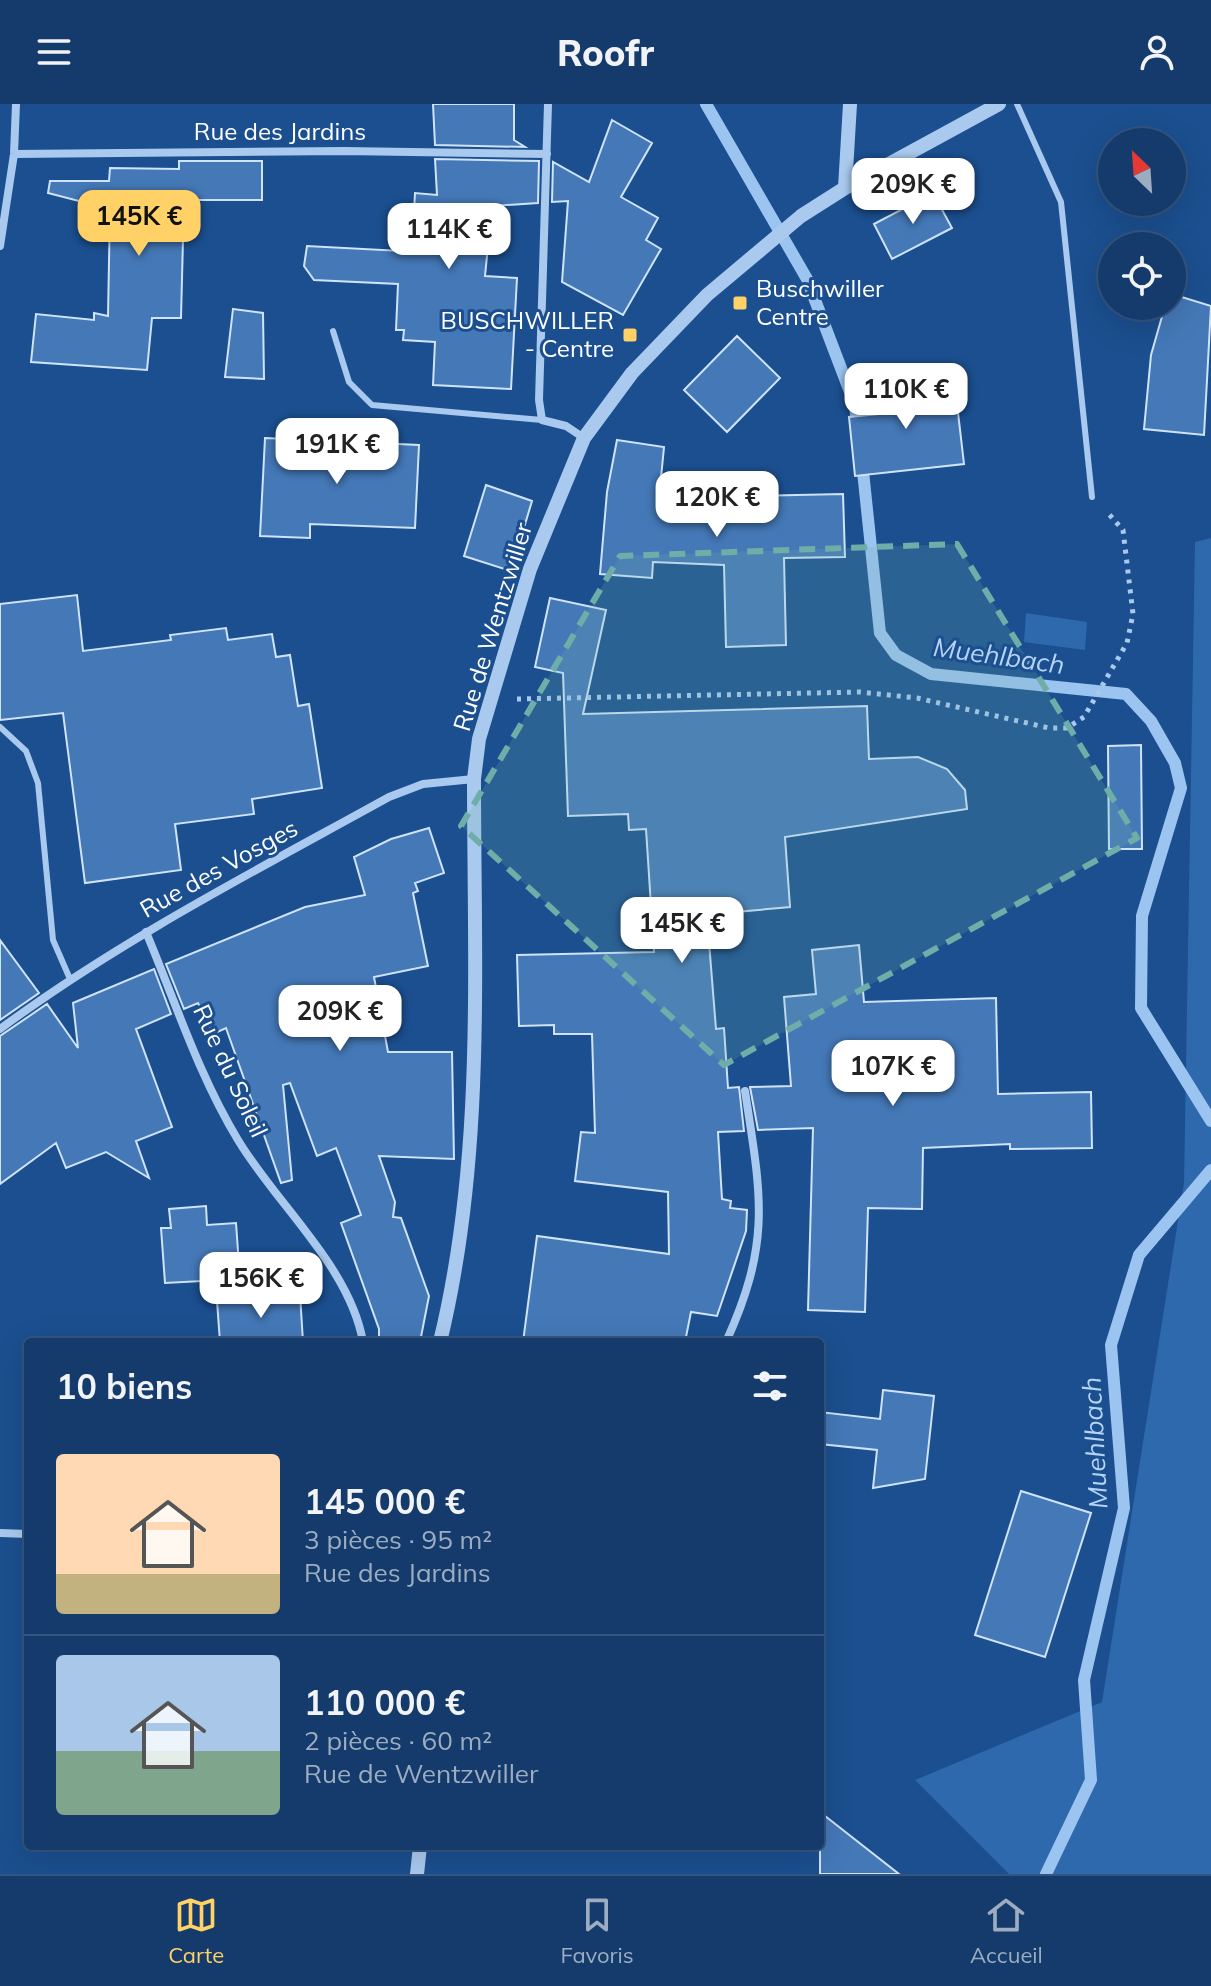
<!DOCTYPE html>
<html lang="fr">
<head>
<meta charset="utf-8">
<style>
	:root { --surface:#143b6b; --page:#214673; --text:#f1f3f6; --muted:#9dadc1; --line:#33557e; --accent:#ffd166 }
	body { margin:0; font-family:Mulish,sans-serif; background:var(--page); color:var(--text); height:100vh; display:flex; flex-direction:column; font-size:30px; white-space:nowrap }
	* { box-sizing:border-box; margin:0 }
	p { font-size:26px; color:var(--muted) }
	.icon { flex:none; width:44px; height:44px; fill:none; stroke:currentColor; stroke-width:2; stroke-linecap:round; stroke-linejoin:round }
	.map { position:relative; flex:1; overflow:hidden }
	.sheet { position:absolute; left:24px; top:1234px; width:800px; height:512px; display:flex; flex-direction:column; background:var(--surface); border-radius:8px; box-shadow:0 8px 32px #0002,0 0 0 2px var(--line) }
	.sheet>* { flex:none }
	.needle { width:52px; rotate:335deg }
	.tools { position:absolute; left:1098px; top:24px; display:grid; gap:16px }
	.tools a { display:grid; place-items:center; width:88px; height:88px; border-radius:50%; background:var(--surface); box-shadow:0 8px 32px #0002,0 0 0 2px var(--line); font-size:40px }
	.price { position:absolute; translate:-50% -68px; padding:0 18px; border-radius:16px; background:#fff; color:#222; font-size:26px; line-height:52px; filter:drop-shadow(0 2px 4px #0008) }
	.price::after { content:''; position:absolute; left:50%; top:48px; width:24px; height:18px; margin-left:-12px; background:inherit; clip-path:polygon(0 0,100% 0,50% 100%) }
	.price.on { background:var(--accent); color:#111 }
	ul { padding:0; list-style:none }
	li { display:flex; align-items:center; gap:24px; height:200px; padding:0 32px }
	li+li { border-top:2px solid var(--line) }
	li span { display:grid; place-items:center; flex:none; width:224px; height:160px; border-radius:8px; color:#555 }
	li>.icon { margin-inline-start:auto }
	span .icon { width:96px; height:96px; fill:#fffc; stroke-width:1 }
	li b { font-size:34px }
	h2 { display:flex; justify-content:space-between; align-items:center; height:96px; padding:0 32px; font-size:34px }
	header { display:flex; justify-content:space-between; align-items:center; height:104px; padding:0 32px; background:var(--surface); font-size:36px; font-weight:800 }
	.tab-bar { display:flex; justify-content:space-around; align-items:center; height:112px; border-top:2px solid var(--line); background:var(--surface); font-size:22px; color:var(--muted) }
	.tab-bar a { display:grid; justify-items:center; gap:4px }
	.tab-bar .on { color:var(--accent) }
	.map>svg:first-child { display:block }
	.green { fill:#2e69ad }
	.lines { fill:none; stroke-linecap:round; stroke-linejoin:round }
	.stream { stroke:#9cc4f0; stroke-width:12 }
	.building { fill:#4478b7; stroke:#cfe3fa; stroke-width:2 }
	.path { stroke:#a9c9ee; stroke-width:5; stroke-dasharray:4 6; stroke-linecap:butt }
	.service { stroke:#a9c9ee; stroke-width:6 }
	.minor { stroke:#a9c9ee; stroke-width:8 }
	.tertiary { stroke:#a9c9ee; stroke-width:14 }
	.marked { fill:#6fada8; fill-opacity:0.2; stroke:#6fada8; stroke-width:6; stroke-dasharray:16 10; stroke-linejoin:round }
	.poi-dot { fill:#ffd166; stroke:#1b4f8f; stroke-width:3 }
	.labels { text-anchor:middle; stroke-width:6; stroke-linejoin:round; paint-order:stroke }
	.street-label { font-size:24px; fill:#fff; stroke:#1b4f8f }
	.poi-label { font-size:24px; fill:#fff; stroke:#1b4f8f; text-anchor:start }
	.water-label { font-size:26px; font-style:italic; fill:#b5d3f5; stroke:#1b4f8f }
</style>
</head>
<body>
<header><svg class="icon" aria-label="menu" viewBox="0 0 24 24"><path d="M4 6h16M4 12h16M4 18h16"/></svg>Roofr<svg class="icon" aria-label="person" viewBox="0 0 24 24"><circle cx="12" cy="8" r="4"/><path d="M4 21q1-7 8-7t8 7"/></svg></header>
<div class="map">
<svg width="1211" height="1770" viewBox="0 0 1211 1770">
	<rect width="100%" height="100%" fill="#1b4f8f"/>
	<path class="green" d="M1211 434V1770H1009L915 1676 1102 1598 1184 1079 1195 438Z
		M1026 509 1087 518 1085 546 1024 538Z"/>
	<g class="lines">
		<path class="stream" d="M706 0 807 175 855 301 858 328
			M862 358 880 529 896 551 931 570 1126 590 1151 617 1175 659 1181 684 1142 812 1141 904 1211 1017
			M1046 1770 1091 1676 1084 1576 1124 1404 1111 1241 1139 1151 1211 1066"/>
	</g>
	<path class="building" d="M433 0H514V36L525 43 435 41Z
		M612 16 652 39 621 93 658 114 646 136 661 145 623 211 562 178 568 97 552 98 553 58 589 78Z
		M435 55 539 57 538 99 492 102 485 172 517 174 511 285 433 281 435 238 403 236 404 226H396L398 180 314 176 304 162 307 142 401 147 402 128H413L415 89 437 91Z
		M179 57H262V96H184L181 214H152L147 266 31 258 36 210 94 216V209L108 212 110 105 48 89 50 77H109L110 64 179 65Z
		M933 89 952 124 892 155 874 120Z
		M1172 190 1211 202 1204 331 1144 325 1151 251 1165 202H1172Z
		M233 205 263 209 264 275 225 273Z
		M737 232 780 274 727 328 684 286Z
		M928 272 931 304 957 300 964 360 855 372 849 313 878 310 874 277Z
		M265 334 419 341 415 424 310 420V434L260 432Z
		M617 336 664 343 659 394 843 390 845 453 784 454 786 541 726 543 724 461 653 458 652 474 600 470 607 388Z
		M486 381 532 397 511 467 464 452Z
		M77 491 83 547 171 536 170 531 226 524 228 536 272 530 276 553 290 551 298 602 309 600 322 684 252 695 254 710 175 720 181 766 85 779 63 609 0 616V500Z
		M550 494 606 506 583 610 867 602 869 655 918 653 947 665 965 686 967 705 785 733 790 803 714 810 716 838H709L716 925 724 924 728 984 739 983 744 1027 718 1028 722 1095 731 1097 730 1104 747 1106 746 1127 717 1212 691 1208 685 1238H523L537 1132 669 1150 668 1088 575 1077 581 1028 595 1029 592 930H554V921L519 922 517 851 654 848 646 725 629 726 628 710 568 712 563 569 535 563Z
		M1141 641 1142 745H1109L1108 642Z
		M429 724 444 769 415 779 418 787 413 789 428 862 374 873 388 948H452L454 1055 379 1052 395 1098 393 1113 401 1114 429 1192 420 1238H379V1225L341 1119 361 1111 336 1044 317 1052 290 979 283 981 292 1076 281 1079 226 924 213 930 198 899 184 905 166 860 305 803 365 791 354 753 391 735Z
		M0 836 39 889 0 916Z
		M859 841 864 898 996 894 998 990 1091 988 1092 1044 1010 1045V1040L923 1044 922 1105 868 1104 865 1208 808 1206 813 1024 758 1026 750 983 791 982 784 893 816 890 812 846Z
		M154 865 171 910 136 925 172 1023 136 1037 149 1074 106 1048 66 1064 56 1039 0 1080V932L47 900 78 944 73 899Z
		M206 1102 207 1121 236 1119 240 1175 165 1179 161 1124H171L169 1105Z
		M300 1190 303 1238H220L217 1197Z
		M883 1286 934 1292 925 1375 873 1384 877 1346 820 1340V1308L880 1315Z
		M1021 1387 1091 1409 1045 1553 975 1531Z
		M820 1708 848 1730 899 1770H820Z"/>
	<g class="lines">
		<path class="path" d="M517 595 860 588 917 594 1049 624H1067L1084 613 1127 539 1133 510 1123 426 1107 408"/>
		<path class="service" d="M1017 0 1061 98 1092 393
			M333 227 349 278 372 301 542 316
			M0 623 26 647 38 679 53 836 70 875"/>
		<path class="minor" d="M548 0 539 296 542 316 566 322 584 334
			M14 50 345 47 547 50
			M0 142 14 50 16 0
			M146 828C175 897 199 972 238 1036 277 1101 350 1163 363 1238
			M0 925C122 835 257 766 389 693L423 680 474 675
			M726 1238C772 1137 761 1092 745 987
			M0 1429 28 1430"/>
		<path class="tertiary" d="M845 84 850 0
			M440 1238C485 1053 474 864 474 675L479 635 530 465 584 334 632 269 707 191 801 112 845 84 999 0
			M417 1770 420 1742"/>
	</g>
	<path class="marked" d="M957 440 1137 734 724 961 461 722 620 452Z"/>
	<g class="poi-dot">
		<rect x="732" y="191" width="16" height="16" rx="4"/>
		<rect x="622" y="223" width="16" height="16" rx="4"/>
	</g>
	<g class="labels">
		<g class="street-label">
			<text x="280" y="36">Rue des Jardins</text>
			<text transform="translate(493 523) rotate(-73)" y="8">Rue de Wentzwiller</text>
			<text transform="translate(219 765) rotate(-29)" y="8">Rue des Vosges</text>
			<text transform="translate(230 967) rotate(65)" y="8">Rue du Soleil</text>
		</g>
		<g class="poi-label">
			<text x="756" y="193">Buschwiller<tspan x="756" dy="28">Centre</tspan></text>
			<text x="614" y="225" text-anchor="end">BUSCHWILLER<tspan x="614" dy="28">- Centre</tspan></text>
		</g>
		<g class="water-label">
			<text transform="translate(999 552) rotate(8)" y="9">Muehlbach</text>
			<text transform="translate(1095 1339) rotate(-93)" y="9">Muehlbach</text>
		</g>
	</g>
</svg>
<div class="tools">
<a><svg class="needle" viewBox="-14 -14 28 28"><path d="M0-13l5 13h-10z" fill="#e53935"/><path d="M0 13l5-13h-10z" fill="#9dadc1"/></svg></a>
<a><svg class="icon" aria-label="locate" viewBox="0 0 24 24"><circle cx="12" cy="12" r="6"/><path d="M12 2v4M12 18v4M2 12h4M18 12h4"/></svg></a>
</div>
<b class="price" style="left:913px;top:122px">209K €</b>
<b class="price on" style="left:139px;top:154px">145K €</b>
<b class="price" style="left:449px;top:167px">114K €</b>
<b class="price" style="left:906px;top:327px">110K €</b>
<b class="price" style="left:337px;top:382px">191K €</b>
<b class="price" style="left:717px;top:435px">120K €</b>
<b class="price" style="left:682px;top:861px">145K €</b>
<b class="price" style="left:340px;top:949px">209K €</b>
<b class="price" style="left:893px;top:1004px">107K €</b>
<b class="price" style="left:261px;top:1216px">156K €</b>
<section class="sheet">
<h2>10 biens<svg class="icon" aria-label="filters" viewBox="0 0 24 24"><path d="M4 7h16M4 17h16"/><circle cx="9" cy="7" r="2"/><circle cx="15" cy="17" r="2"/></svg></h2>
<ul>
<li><span style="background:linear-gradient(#ffd9b3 75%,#c2b280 0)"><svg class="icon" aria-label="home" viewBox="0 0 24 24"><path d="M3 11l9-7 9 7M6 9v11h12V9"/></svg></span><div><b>145 000 €</b><p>3 pièces · 95 m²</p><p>Rue des Jardins</p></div></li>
<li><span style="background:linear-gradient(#a9c7e8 60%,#7fa58c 0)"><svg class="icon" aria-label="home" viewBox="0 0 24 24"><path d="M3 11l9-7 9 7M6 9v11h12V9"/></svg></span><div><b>110 000 €</b><p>2 pièces · 60 m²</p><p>Rue de Wentzwiller</p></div></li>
</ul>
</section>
</div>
<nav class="tab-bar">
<a class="on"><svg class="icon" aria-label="map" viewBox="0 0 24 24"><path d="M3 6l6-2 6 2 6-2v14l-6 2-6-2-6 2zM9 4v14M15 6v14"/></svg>Carte</a>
<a><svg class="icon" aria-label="saved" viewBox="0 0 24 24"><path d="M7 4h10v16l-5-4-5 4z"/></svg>Favoris</a>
<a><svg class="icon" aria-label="home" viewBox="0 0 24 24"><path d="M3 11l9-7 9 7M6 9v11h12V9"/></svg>Accueil</a>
</nav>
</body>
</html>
